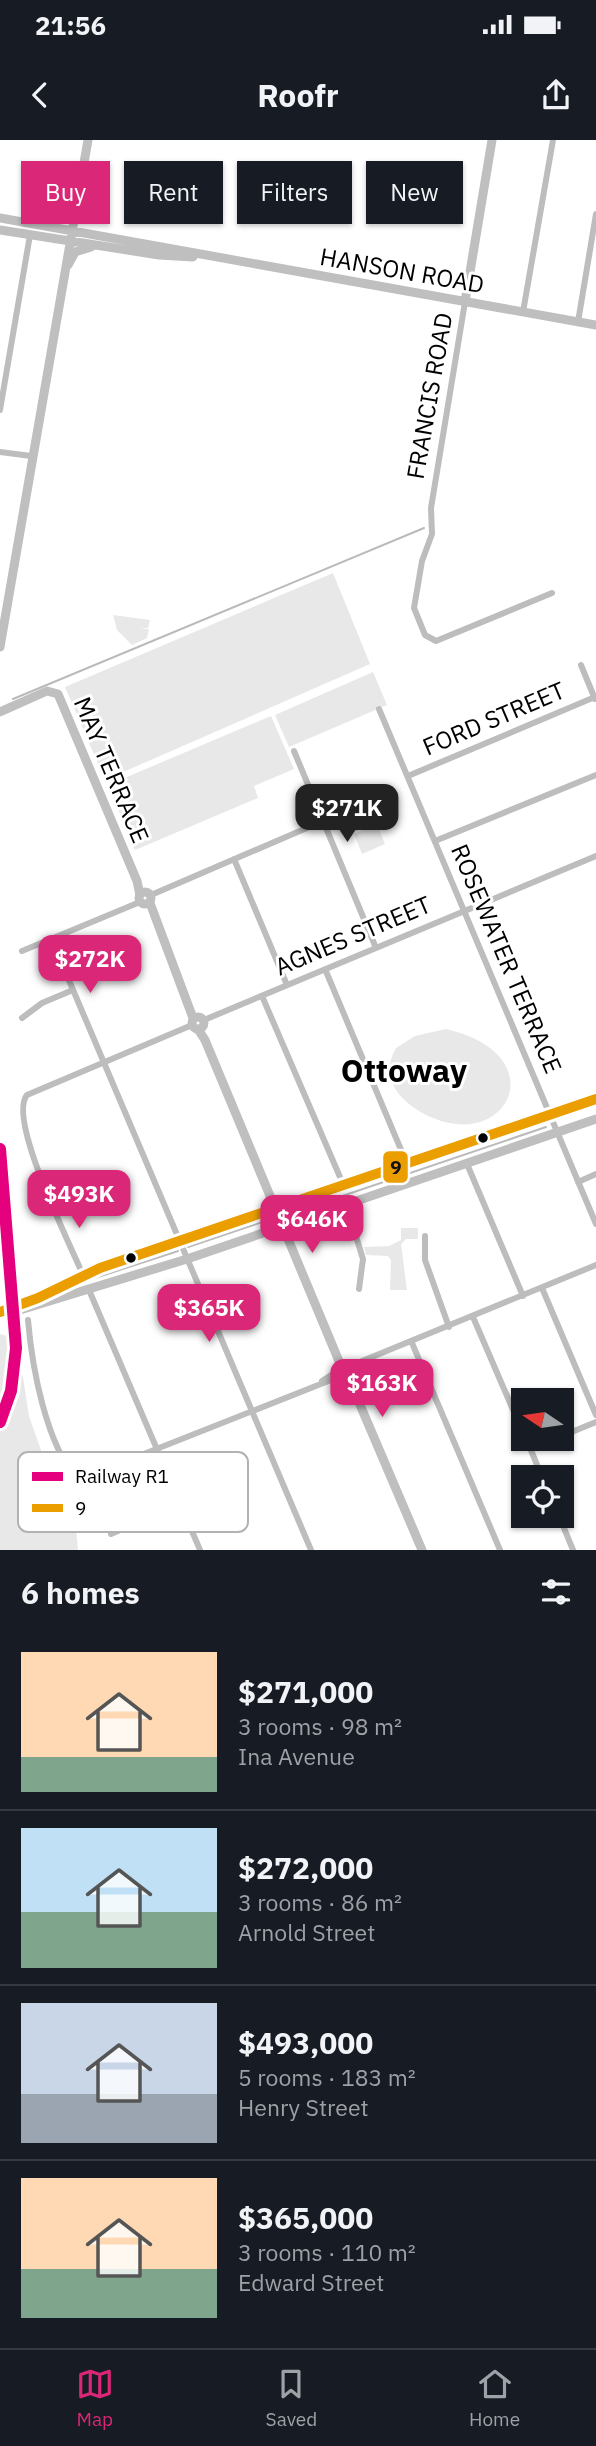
<!DOCTYPE html>
<html lang="en">
<head>
<meta charset="utf-8">
<style>
	:root { --surface:#171b24; --page:#242831; --text:#f1f3f6; --muted:#9ea1a6; --line:#363941; --accent:#db2777 }
	body { margin:0; font-family:"IBM Plex Sans",sans-serif; background:var(--page); color:var(--text); height:100vh; display:flex; flex-direction:column; font-size:26px; white-space:nowrap }
	* { box-sizing:border-box; margin:0 }
	p { font-size:23px; color:var(--muted) }
	.icon { flex:none; width:38px; height:38px; fill:none; stroke:currentColor; stroke-width:2; stroke-linecap:round; stroke-linejoin:round }
	.map { position:relative; height:1410px; overflow:hidden }
	.side { display:flex; flex-direction:column; background:var(--surface); flex:1 }
	.side>* { flex:none }
	.top-card { position:absolute; left:21px; top:21px; width:555px; height:63px; display:flex; gap:14px }
	.needle { width:46px; rotate:283deg }
	.controls { position:absolute; left:511px; top:1248px; display:grid; gap:14px }
	.controls a { display:grid; place-items:center; width:63px; height:63px; border-radius:0px; background:var(--surface); box-shadow:0 2px 5px #0004; font-size:35px }
	.price { position:absolute; translate:-50% -60px; padding:0 16px; border-radius:14px; background:var(--accent); color:#fff; font-size:23px; line-height:46px; filter:drop-shadow(0 2px 4px #0008) }
	.price::after { content:''; position:absolute; left:50%; top:42px; width:21px; height:16px; margin-left:-10px; background:inherit; clip-path:polygon(0 0,100% 0,50% 100%) }
	.price.active { background:#222; color:#fff }
	ul { padding:0; list-style:none }
	li { display:flex; align-items:center; gap:21px; height:175px; padding:0 21px }
	li+li { border-top:2px solid var(--line) }
	li span { display:grid; place-items:center; flex:none; width:196px; height:140px; border-radius:0px; color:#555 }
	li>.icon { margin-inline-start:auto }
	span .icon { width:84px; height:84px; fill:#fffc; stroke-width:1 }
	li b { font-size:30px }
	h2 { display:flex; justify-content:space-between; align-items:center; height:84px; padding:0 21px; font-size:30px }
	.pill { padding:0 24px; border-radius:0px; background:var(--surface); box-shadow:0 2px 5px #0004; font-size:24px; line-height:63px }
	.pill.active { background:var(--accent); color:#fff }
	.status { display:flex; justify-content:space-between; align-items:center; height:49px; padding:0 35px; background:var(--surface); direction:ltr }
	.status svg { height:19px; fill:currentColor }
	header { display:flex; justify-content:space-between; align-items:center; height:91px; padding:0 21px; background:var(--surface); font-size:32px; font-weight:700 }
	.tab-bar { display:flex; justify-content:space-around; align-items:center; height:98px; border-top:2px solid var(--line); background:var(--surface); font-size:19px; color:var(--muted) }
	.tab-bar a { display:grid; justify-items:center; gap:4px }
	.tab-bar .active { color:var(--accent) }
	.map>svg:first-child { display:block }
	.green { fill:#e8e8e8 }
	.lines { fill:none; stroke-linecap:round; stroke-linejoin:round }
	.stream { stroke:#bababa; stroke-width:2 }
	.street { stroke:#bdbdbd; stroke-width:6 }
	.secondary { stroke:#bfbfbf; stroke-width:9 }
	.bus-1-casing { stroke:#fff; stroke-width:16 }
	.bus-1 { stroke:#eb9e00; stroke-width:10 }
	.rail-1-casing { stroke:#fff; stroke-width:18 }
	.rail-1 { stroke:#e5007d; stroke-width:12 }
	.bus-dot { fill:#000; stroke:#fff; stroke-width:2.5 }
	.labels { text-anchor:middle; stroke-width:6; stroke-linejoin:round; paint-order:stroke }
	.street-label { font-size:24px; fill:#000; stroke:#fff }
	.district-label { font-size:32px; font-weight:bold; fill:#000; stroke:#fff }
	.key { fill:#fff; stroke:#b2b2b2; stroke-width:2 }
	.key-label { font-size:19px; fill:#000 }
	.line-badge { stroke:#fff; stroke-width:2.5 }
	.pale-badge-label { font-size:19px; text-anchor:middle; font-weight:bold; fill:#111 }
</style>
</head>
<body>
<div class="status"><b>21:56</b><svg viewBox="0 0 49 12"><path d="M0 12V9h3v3zM5 12V6h3v6zM10 12V3h3v9zM15 12V0h3v12zM26 1h20v11H26zM47 4h2v5h-2z"/></svg></div>
<header><svg class="icon" aria-label="back" viewBox="0 0 24 24"><path d="M15 5l-7 7 7 7"/></svg>Roofr<svg class="icon" aria-label="share" viewBox="0 0 24 24"><path d="M12 15V3M7 8l5-5 5 5M5 13v7h14v-7"/></svg></header>
<div class="map">
<svg width="596" height="1410" viewBox="0 0 596 1410">
	<rect width="100%" height="100%" fill="#fff"/>
	<path class="green" d="M333 433 370 524 105 640 65 547Z
		M113 475 150 480 148 488 140 489H149L147 498 132 505 117 490Z
		M373 532 387 565 289 607 275 575Z
		M271 576 294 629 254 646 258 658 135 710 108 645Z
		M377 684 385 704 362 714 354 694Z
		M446 889C554 914 510 1010 433 978 420 973 407 964 398 953 388 939 387 923 396 908L415 896Z
		M401 1088H418V1099H406L401 1104 407 1150H390L391 1120 388 1116 366 1115 364 1107 389 1106 401 1100Z
		M0 1194 7 1196 23 1237 29 1276 50 1336 75 1376 78 1410H0Z"/>
	<g class="lines">
		<path class="stream" d="M13 559 424 388
			M286 1075 546 987
			M188 1107 274 1078
			M95 1138 178 1111"/>
		<path class="street" d="M465 162 431 368 432 394 422 421 414 468 425 495 436 501 552 453
			M523 172 553 0
			M578 182 596 74
			M0 270 30 95
			M0 312 31 316
			M581 525 595 559
			M379 569 596 1084
			M294 611 376 808
			M408 636 595 557
			M435 701 596 635
			M234 719 287 845
			M151 755 323 681
			M51 798 311 1410
			M22 811 140 762
			M325 829 407 1024
			M262 856 343 1044
			M22 878 42 863 73 850
			M204 880 596 716
			M467 1024 523 1156
			M578 1042 596 1034
			M346 1064 363 1119 359 1149
			M425 1096V1120L449 1187
			M83 1135C70 1104 7 979 27 955L192 885
			M542 1148 596 1275
			M89 1150 200 1410
			M473 1177 523 1293
			M28 1180C32 1227 46 1305 78 1340L341 1236
			M412 1203 500 1410
			M350 1226 596 1125
			M352 1233 367 1223
			M322 1241 339 1230
			M562 1296 596 1282
			M526 1298 542 1337
			M530 1309 556 1298
			M559 1376 573 1410
			M111 1394 181 1364"/>
		<path class="secondary" d="M0 78 596 185
			M0 90 159 115 193 117
			M68 125 75 112 91 107
			M465 162 492 0
			M0 507 88 0
			M0 572 47 551 58 554 137 741 140 755
			M139 758a6 6 0 1 1 12 0a6 6 0 1 1-12 0Z
			M150 763 193 878
			M192 883a6 6 0 1 1 12 0a6 6 0 1 1-12 0Z
			M198 889 205 900 341 1226
			M20 1170 187 1119 596 979
			M0 1172 38 1158 100 1128 596 959
			M339 1231a6 6 0 1 1 12 0a6 6 0 1 1-12 0Z
			M351 1235 355 1253 422 1410"/>
		<defs>
			<path id="bus-1" d="M0 1172 38 1158 100 1128 596 959"/>
		</defs>
		<use href="#bus-1" class="bus-1-casing"/>
		<use href="#bus-1" class="bus-1"/>
		<defs>
			<path id="rail-1" d="M0 1009 16 1208 11 1251 0 1282"/>
		</defs>
		<use href="#rail-1" class="rail-1-casing"/>
		<use href="#rail-1" class="rail-1"/>
	</g>
	<g class="bus-dot">
		<circle cx="483" cy="998" r="6"/>
		<circle cx="131" cy="1118" r="6"/>
	</g>
	<g class="labels">
		<g class="street-label">
			<text transform="translate(402 131) rotate(10)" y="8">HANSON ROAD</text>
			<text transform="translate(430 256) rotate(-80)" y="8">FRANCIS ROAD</text>
			<text transform="translate(494 579) rotate(-23)" y="8">FORD STREET</text>
			<text transform="translate(111 630) rotate(67)" y="8">MAY TERRACE</text>
			<text transform="translate(353 796) rotate(-23)" y="8">AGNES STREET</text>
			<text transform="translate(506 819) rotate(67)" y="8">ROSEWATER TERRACE</text>
		</g>
		<g class="district-label">
			<text x="404" y="942">Ottoway</text>
		</g>
	</g>
	<rect x="18" y="1312" width="230" height="80" rx="10" class="key"/>
	<rect x="32" y="1332" width="31" height="9" fill="#e5007d"/>
	<rect x="32" y="1364" width="31" height="8" fill="#eb9e00"/>
	<g class="key-label">
		<text x="75" y="1343">Railway R1</text>
		<text x="75" y="1375">9</text>
	</g>
	<rect class="line-badge" x="382" y="1010" width="27" height="34" rx="7" fill="#eb9e00"/>
	<g class="pale-badge-label">
		<text x="396" y="1034">9</text>
	</g>
</svg>
<div class="controls">
<a><svg class="needle" viewBox="-14 -14 28 28"><path d="M0-13l5 13h-10z" fill="#e53935"/><path d="M0 13l5-13h-10z" fill="#9ea1a6"/></svg></a>
<a><svg class="icon" aria-label="locate" viewBox="0 0 24 24"><circle cx="12" cy="12" r="6"/><path d="M12 2v4M12 18v4M2 12h4M18 12h4"/></svg></a>
</div>
<b class="price active" style="left:347px;top:704px">$271K</b>
<b class="price" style="left:90px;top:855px">$272K</b>
<b class="price" style="left:79px;top:1090px">$493K</b>
<b class="price" style="left:312px;top:1115px">$646K</b>
<b class="price" style="left:209px;top:1204px">$365K</b>
<b class="price" style="left:382px;top:1279px">$163K</b>
<div class="top-card">
<a class="pill active">Buy</a>
<a class="pill">Rent</a>
<a class="pill">Filters</a>
<a class="pill">New</a>
</div>
</div>
<section class="side">
<h2>6 homes<svg class="icon" aria-label="filters" viewBox="0 0 24 24"><path d="M4 7h16M4 17h16"/><circle cx="9" cy="7" r="2"/><circle cx="15" cy="17" r="2"/></svg></h2>
<ul>
<li><span style="background:linear-gradient(#ffd9b3 75%,#7fa58c 0)"><svg class="icon" aria-label="home" viewBox="0 0 24 24"><path d="M3 11l9-7 9 7M6 9v11h12V9"/></svg></span><div><b>$271,000</b><p>3 rooms · 98 m²</p><p>Ina Avenue</p></div></li>
<li><span style="background:linear-gradient(#bfe0f5 60%,#7fa58c 0)"><svg class="icon" aria-label="home" viewBox="0 0 24 24"><path d="M3 11l9-7 9 7M6 9v11h12V9"/></svg></span><div><b>$272,000</b><p>3 rooms · 86 m²</p><p>Arnold Street</p></div></li>
<li><span style="background:linear-gradient(#c9d6e8 65%,#9aa5b1 0)"><svg class="icon" aria-label="home" viewBox="0 0 24 24"><path d="M3 11l9-7 9 7M6 9v11h12V9"/></svg></span><div><b>$493,000</b><p>5 rooms · 183 m²</p><p>Henry Street</p></div></li>
<li><span style="background:linear-gradient(#ffd9b3 65%,#7fa58c 0)"><svg class="icon" aria-label="home" viewBox="0 0 24 24"><path d="M3 11l9-7 9 7M6 9v11h12V9"/></svg></span><div><b>$365,000</b><p>3 rooms · 110 m²</p><p>Edward Street</p></div></li>
</ul>
</section>
<nav class="tab-bar">
<a class="active"><svg class="icon" aria-label="map" viewBox="0 0 24 24"><path d="M3 6l6-2 6 2 6-2v14l-6 2-6-2-6 2zM9 4v14M15 6v14"/></svg>Map</a>
<a><svg class="icon" aria-label="saved" viewBox="0 0 24 24"><path d="M7 4h10v16l-5-4-5 4z"/></svg>Saved</a>
<a><svg class="icon" aria-label="home" viewBox="0 0 24 24"><path d="M3 11l9-7 9 7M6 9v11h12V9"/></svg>Home</a>
</nav>
</body>
</html>
